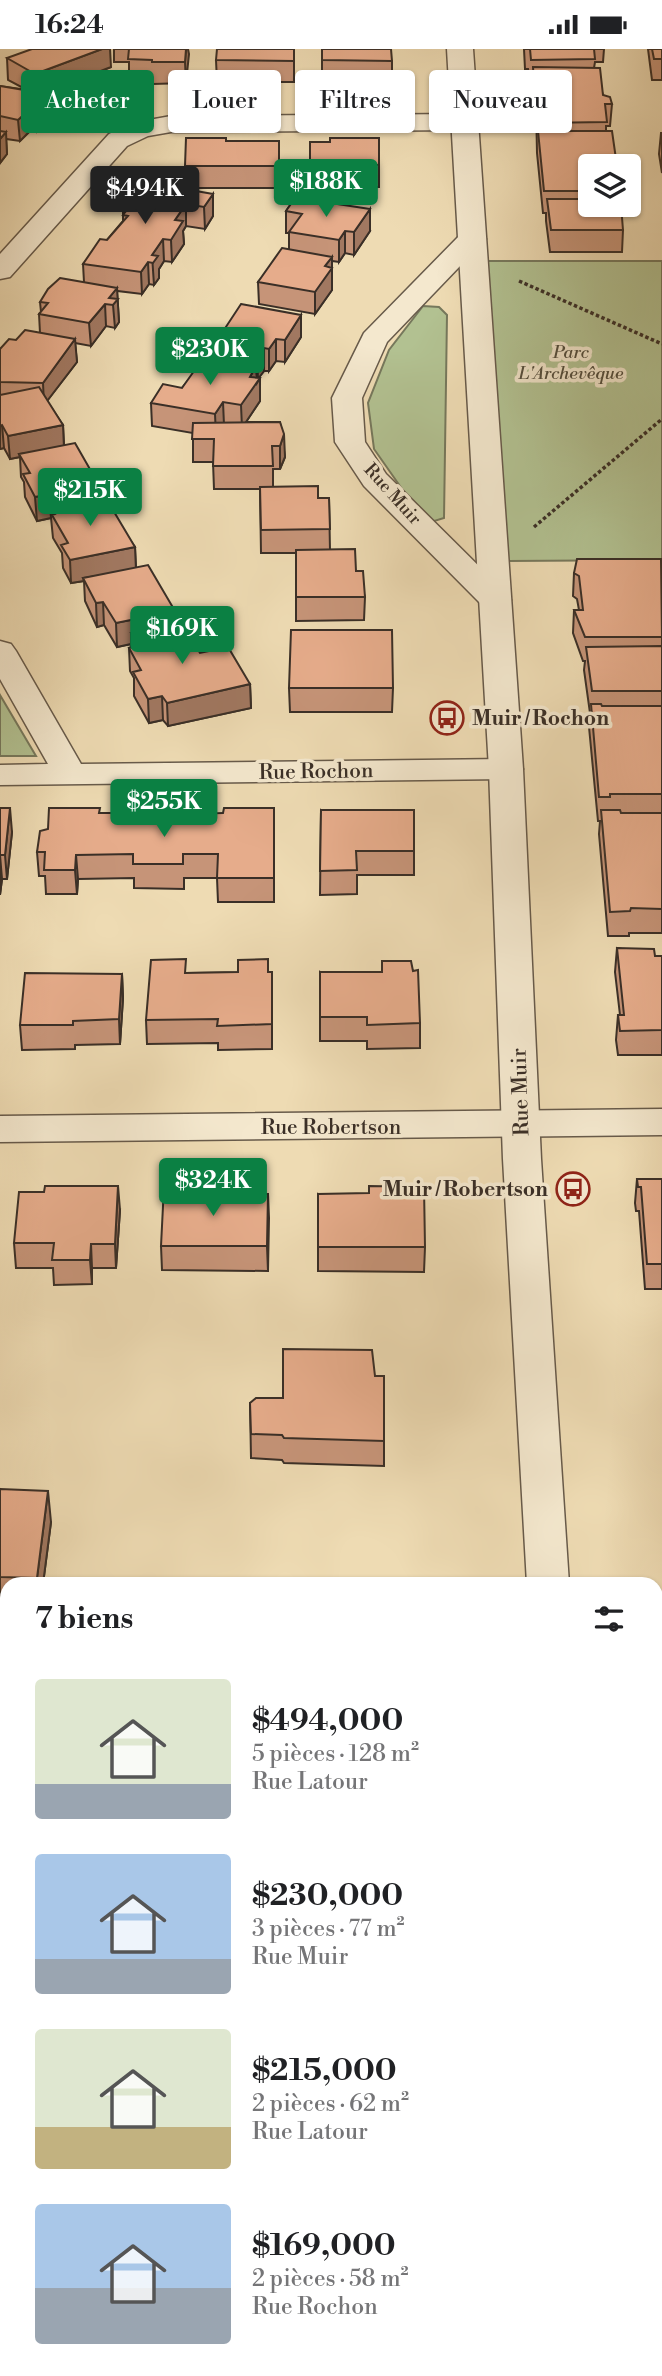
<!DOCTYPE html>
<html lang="fr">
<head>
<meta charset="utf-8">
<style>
	:root { --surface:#fff; --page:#f2f2f2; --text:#202124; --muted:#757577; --accent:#0b8043 }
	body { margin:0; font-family:"Libre Bodoni",serif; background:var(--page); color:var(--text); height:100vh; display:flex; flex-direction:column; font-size:26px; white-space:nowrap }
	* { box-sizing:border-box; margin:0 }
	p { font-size:23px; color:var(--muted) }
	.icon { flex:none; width:38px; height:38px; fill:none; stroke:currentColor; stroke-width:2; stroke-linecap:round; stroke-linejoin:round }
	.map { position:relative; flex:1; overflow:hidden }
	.panel { position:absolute; left:0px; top:1528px; width:663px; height:800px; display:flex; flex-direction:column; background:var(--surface); border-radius:21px 21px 0 0; box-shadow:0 2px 5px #0004 }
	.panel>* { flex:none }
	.top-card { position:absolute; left:21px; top:21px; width:621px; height:63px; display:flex; gap:14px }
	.controls { position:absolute; left:578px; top:105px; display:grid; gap:14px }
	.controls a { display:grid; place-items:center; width:63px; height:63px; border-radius:7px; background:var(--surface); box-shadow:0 2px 5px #0004; font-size:35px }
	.price { position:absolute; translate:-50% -60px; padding:0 16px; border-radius:7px; background:var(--accent); color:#fff; font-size:23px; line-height:46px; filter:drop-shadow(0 2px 4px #0008) }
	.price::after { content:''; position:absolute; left:50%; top:42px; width:21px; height:16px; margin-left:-10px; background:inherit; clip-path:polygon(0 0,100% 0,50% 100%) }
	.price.active { background:#222; color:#fff }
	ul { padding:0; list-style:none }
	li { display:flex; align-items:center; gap:21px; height:175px; padding:0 35px }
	li span { display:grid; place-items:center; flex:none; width:196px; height:140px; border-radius:7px; color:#555 }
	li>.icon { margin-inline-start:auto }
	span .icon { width:84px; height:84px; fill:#fffc; stroke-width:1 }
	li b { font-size:30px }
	h2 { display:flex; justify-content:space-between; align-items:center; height:84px; padding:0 35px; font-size:30px }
	.pill { padding:0 24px; border-radius:7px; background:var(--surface); box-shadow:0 2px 5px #0004; font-size:24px; line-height:63px }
	.pill.active { background:var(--accent); color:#fff }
	.status { display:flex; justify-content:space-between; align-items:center; height:49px; padding:0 35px; background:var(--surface); direction:ltr }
	.status svg { height:19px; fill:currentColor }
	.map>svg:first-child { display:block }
	.green { fill:#b2c191; stroke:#76785c; stroke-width:2 }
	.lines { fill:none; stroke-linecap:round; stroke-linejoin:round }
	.minor-casing { stroke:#675a4a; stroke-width:3 }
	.tertiary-casing { stroke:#675a4a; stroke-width:3 }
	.secondary-casing { stroke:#3a2f27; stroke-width:3 }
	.path-far1 { stroke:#3a2f27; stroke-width:3.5; stroke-dasharray:3.5 2.5; stroke-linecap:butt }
	.path { stroke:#3a2f27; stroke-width:5; stroke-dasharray:6 4.5; stroke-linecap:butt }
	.minor { fill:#f4e8ce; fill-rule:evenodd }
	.tertiary { fill:#f4e8ce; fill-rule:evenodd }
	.secondary { fill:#f4e8ce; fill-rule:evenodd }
	.wall { fill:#c69478; stroke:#3a2f27; stroke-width:2 }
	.shaded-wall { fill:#a17861; stroke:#3a2f27; stroke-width:2 }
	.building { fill:#e6ac8b; stroke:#3a2f27; stroke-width:2 }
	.labels { text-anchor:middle; stroke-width:7; stroke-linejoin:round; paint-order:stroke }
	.far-park-label { font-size:18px; font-style:italic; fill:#524c3c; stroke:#f4e8ce }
	.far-street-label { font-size:18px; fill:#3a2f27; stroke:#f4e8ce }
	.poi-label { font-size:21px; font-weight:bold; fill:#3a2f27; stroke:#f4e8ce; text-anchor:start }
	.street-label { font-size:21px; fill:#3a2f27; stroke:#f4e8ce }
</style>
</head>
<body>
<div class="status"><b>16:24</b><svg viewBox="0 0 49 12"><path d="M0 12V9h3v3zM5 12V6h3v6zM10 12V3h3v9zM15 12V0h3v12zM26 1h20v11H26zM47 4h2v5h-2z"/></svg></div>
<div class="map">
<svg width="662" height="2327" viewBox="0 0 662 2327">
	<rect width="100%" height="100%" fill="#eedbb3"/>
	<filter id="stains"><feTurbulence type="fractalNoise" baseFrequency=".00286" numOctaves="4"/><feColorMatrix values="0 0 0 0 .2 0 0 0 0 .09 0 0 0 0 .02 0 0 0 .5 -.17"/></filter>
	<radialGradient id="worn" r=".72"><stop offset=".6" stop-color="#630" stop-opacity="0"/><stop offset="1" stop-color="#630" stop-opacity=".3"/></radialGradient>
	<path class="green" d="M474 212H662V511L493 512Z
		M423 257 439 258 447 266 444 469 431 473 421 467 374 400 368 354 389 301Z
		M0 646 36 707H0Z"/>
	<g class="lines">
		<defs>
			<path id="minor" d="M465 65 474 68 478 73 474 78 465 81 171 83 148 87 127 97 10 228 0 230V205L109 85 132 74 171 67Z
				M472 182 482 184 486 190 387 293 362 349 365 393 386 425 506 544 511 551 506 558 495 560 484 558 364 437 335 393 332 349 364 284 462 184Z
				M0 592 11 595 16 602 81 715 506 710 518 713 523 720 518 727 506 730 0 736V716L48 715 0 630Z
				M662 1060V1086L0 1093V1067Z
				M530 2320H582V2327H530Z"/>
			<path id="tertiary" d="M447 0H473L523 720 541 1110 569 1535H527L503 1110 489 720Z"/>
			<path id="secondary" d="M0 1684 7 1685V1721L0 1720Z
				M656 1711H662V1747H656Z
				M0 1768 7 1769V1807L0 1806Z
				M656 1797H662V1835H656Z"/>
		</defs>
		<use href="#minor" class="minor-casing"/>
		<use href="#tertiary" class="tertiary-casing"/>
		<use href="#secondary" class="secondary-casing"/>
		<path class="path-far1" d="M519 232 662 295
			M534 478 662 370"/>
		<path class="path" d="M656 1550 662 1551"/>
		<use href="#minor" class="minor"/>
		<use href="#tertiary" class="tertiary"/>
		<use href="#secondary" class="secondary"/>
	</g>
	<path class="wall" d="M114 0H188L186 34 153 35 152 32 129 31V13H114Z
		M294 0V33H217L216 11Z
		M322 0 392 12V34L322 32Z
		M524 0H604L603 13H595L594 19 603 46 612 55 610 77H606V82L590 117V156L623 181 622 203H550L546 172V164H543L537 104 536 56H533L532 32H530L528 20H525Z
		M648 0H662V31H652Z
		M7 9 111 18 43 44 48 45 49 66 37 82 31 81 20 92 6 90 7 105 0 114V37L27 41 8 31Z
		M661 84H662V124L659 105Z
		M379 89V138H361L360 144 337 145V138H310V93H330Z
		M226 92H279V139H186L185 117Z
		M213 145V167L205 180 186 177 183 182 184 195 172 213 164 212 159 220V229L154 236 149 235 142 245 117 242 119 273 115 279 106 277 91 297 75 294 77 313 47 352 63 376 64 396 135 498 136 519 175 562 176 575 191 585V590L200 604 250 635 251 659 168 677 163 671 149 674 134 647V629L130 622 129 599 131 598V595L117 598 104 576 97 578 85 552 84 532 71 534 63 519 62 504 53 489 51 469 37 472 25 448 24 433 21 428 20 408 10 410 4 399 0 400V300L16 291 40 284 39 265 41 263 40 253 84 233 83 215 107 191 123 172V156Z
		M293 152 370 182 354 206 345 204 339 213 332 212V241L315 265 259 255 258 233 289 200V184H286V162Z
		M301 266V288L285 313 276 312 269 322H264L258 329 260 352 246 373H280L285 408 280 420H273V438L318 449H329L330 501 356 522 365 548 364 571 296 572V504H261L260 440H214L213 413H193V384L152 377 151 354 182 339 207 308V299L218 290Z
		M662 516V884H629V887H608L599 785 600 772H598L589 678 590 664 584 621 585 612H583L573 584 574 561H579L577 550 573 547 574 524Z
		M289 639H393L392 663H290Z
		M0 759 12 783 7 830H2L0 846Z
		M274 759V853H218L217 829H184V840L134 839V829L78 830 77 845H46L45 827H39L37 803 48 780 100 764 142 771 182 772 223 764Z
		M321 761 414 802V826H357V845L320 846Z
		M617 899 655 907H662V1006H618L616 991 618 966H620L615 923Z
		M272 923V1000L218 1001V994L147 995 146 971 186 924Z
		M320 923 420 974V999L367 1000V992H320Z
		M122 925 123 949 120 995 75 996V1000L22 1001 20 976Z
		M637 1130H662V1240H645L639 1162H636L635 1154Z
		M219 1145H268V1222L162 1221 161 1197Z
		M318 1145 425 1198 424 1223 318 1222Z
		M120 1161 116 1219H92V1235L54 1236 53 1219H16L14 1194Z
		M375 1327 384 1392V1417L284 1414 282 1411 251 1409 250 1354 283 1349Z
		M0 1440 51 1473 43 1535H7V1559H0Z"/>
	<path class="shaded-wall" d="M102 0H110L111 18 36 47 35 25Z
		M186 0H188L189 5 186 34 185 13Z
		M48 45 49 66 37 82 35 60Z
		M30 60 31 81 20 92 18 71Z
		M6 83 7 105 0 114V90Z
		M213 145V167L205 180 204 158Z
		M186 155V177L183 182 184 195 172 213 171 191 175 171Z
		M370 160V182L354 206V183Z
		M345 182V204L339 213V191Z
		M163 190 164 212 159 220V229L154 236 152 206Z
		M332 208V241L315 265V243L325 217Z
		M148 213 149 235 142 245 141 223Z
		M117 239 119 273 115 279 113 256 109 249Z
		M105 255 106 277 91 297 89 274Z
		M301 266V288L285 313V291Z
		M75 290 77 313 44 356 43 334Z
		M276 290V312L269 322V300Z
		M264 299V322L258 330 257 307Z
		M256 317 257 334 260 329V352L242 379 241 356 250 328Z
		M223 353 224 376 216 387 215 365Z
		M2 376 4 399 0 400V377Z
		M63 376 64 399 19 405 20 408 10 410 8 387Z
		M284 385 285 408 280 420V397Z
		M99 436 100 459 50 457 51 469 37 472 35 448Z
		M135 498 136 521 83 529 84 532 71 534 70 511Z
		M103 553 104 576 97 578 96 554Z
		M175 562 176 586 131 584V595L117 598 116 574Z
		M250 635 251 659 168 677 167 654Z
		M162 647 163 671 149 674 148 650Z
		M10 759 12 783 7 830 5 806Z
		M0 806 2 830 0 846Z
		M76 806 78 830 77 845 75 821Z
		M122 925 123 949 120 995 119 970Z
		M118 1137 120 1161 116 1219 115 1195Z
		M268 1145 269 1169 268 1222 267 1197Z
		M91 1195 92 1219V1235L90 1211Z
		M48 1442 51 1473 43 1535H37V1529Z"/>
	<path class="building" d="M32 0H102L35 25 7 9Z
		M129 0H186L185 13H152V11L128 10Z
		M217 0H294V12L216 11Z
		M322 0H391L392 12 322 11Z
		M530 0H594L595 10 531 11Z
		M652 0H662V10H654Z
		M533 18 600 19 603 46 610 48 612 55H605L607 73 538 74 537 47H542L541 34H534Z
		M0 37 48 45 35 60H30L18 71 0 67Z
		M0 82 6 83 0 90Z
		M538 82H612L617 117H590V142H544Z
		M186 89H226V92H279V117H185Z
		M330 89H379V116H360L361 123H337V116L310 117V93H330Z
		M139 132 213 145 204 158 186 155 175 171 183 172 171 191 163 190 152 206 158 207 153 214 148 213 141 223 83 215 100 190 107 191 128 167 123 166 130 157 123 156Z
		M547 150H590V156H621L623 181H551Z
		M311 151 370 160 354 183 345 182 339 191 289 183 302 165 286 162 293 152 308 155Z
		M282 199 332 208 325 217 332 219 315 243 258 233Z
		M60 229 117 239 109 249 118 250 113 256 105 255 89 274 39 265 48 254 40 253 48 240Z
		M241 255 301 266 285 291 276 290 269 300 264 299 257 307 207 299 213 289 218 290Z
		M25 281 75 290 43 334 0 333V300L9 290 16 291Z
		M204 308 256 317 250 328 260 329 241 356 223 353 215 365 151 354 163 335 182 339Z
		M39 338 63 376 8 387 2 376 0 377V346Z
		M280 373 284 385 280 397H272L273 417H213L214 390H192L193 374Z
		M75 394 99 436 35 448 23 425 30 424 19 405Z
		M318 437V449H329L330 480 261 481 260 438Z
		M104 446 135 498 70 511 61 496 68 494 52 466 55 465 50 457Z
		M355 500 356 522H363L365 548H296V501Z
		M577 510H661L662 588H585L574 561H583L579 527 574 524Z
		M148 516 175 562 116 574 103 553 96 554 83 529Z
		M182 574 191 585 189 587 200 604 228 598 250 635 167 654 162 647 148 650 133 623 141 621 129 599 139 597 131 584Z
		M291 581H392L393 639H289Z
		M662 597V642H592L586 598Z
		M591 655H601L602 657H662V745H610V748H599Z
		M0 759H10L5 806H0V808Z
		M49 759H100L99 764H142L141 771 182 772V765L223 764 224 759H274V829H217L218 805H183V815H133V805L76 806 75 821H44L45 803H37L40 782 48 780Z
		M321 761H414V802H356L357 821 320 822Z
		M601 761H620L621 764H662V860L631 859 630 862 610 863Z
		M617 899 654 900 655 907H662V981L620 982 618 966H624Z
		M186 910 185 924 238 923V911L268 910V923H272V975L217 977 218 970 146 971 151 911Z
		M382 912H411L413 922 418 921 420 974 367 976V968H320V923H382Z
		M25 924 122 925 119 970 73 972V976H20Z
		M637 1130H662V1215H647L641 1138H638Z
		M45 1137H118L115 1195H91L90 1211H52L54 1194H14L19 1143H44Z
		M164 1137 218 1138V1145H268L267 1197H161Z
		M369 1137 424 1138 425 1198H318V1145L369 1144Z
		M283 1300 372 1301 375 1327H384V1392L284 1389 282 1386 251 1385 250 1354 256 1349H283Z
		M0 1440 48 1442 37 1529 0 1528Z
		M104 2320H303L353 2327H103Z"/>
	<defs>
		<symbol id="bus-ring" viewBox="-11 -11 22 22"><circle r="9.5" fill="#f4e8ce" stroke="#8f2418" stroke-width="1.5"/><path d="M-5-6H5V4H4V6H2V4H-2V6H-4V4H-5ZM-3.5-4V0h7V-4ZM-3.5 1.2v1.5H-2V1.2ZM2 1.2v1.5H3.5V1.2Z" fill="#8f2418"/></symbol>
	</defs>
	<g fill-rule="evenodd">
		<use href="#bus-ring" x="428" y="650" width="38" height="38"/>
		<use href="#bus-ring" x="554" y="1121" width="38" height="38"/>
	</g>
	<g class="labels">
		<g class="far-park-label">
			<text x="571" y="309">Parc<tspan x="571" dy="21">L'Archevêque</tspan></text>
		</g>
		<g class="far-street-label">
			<text transform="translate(393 445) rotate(48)" y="6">Rue Muir</text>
		</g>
		<g class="poi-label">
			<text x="472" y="676">Muir / Rochon</text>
			<text x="548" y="1147" text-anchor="end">Muir / Robertson</text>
		</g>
		<g class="street-label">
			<text transform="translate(316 722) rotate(-1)" y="7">Rue Rochon</text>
			<text transform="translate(520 1043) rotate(-92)" y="7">Rue Muir</text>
			<text x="331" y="1085">Rue Robertson</text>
		</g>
	</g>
	<rect width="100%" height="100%" filter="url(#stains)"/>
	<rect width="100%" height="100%" fill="url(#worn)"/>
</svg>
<div class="controls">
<a><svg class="icon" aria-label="layers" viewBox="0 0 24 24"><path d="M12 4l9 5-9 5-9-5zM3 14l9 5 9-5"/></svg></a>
</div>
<b class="price" style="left:326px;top:170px">$188K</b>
<b class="price active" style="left:145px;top:177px">$494K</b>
<b class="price" style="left:210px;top:338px">$230K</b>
<b class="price" style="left:90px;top:479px">$215K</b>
<b class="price" style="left:182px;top:617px">$169K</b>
<b class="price" style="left:164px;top:790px">$255K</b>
<b class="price" style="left:213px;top:1169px">$324K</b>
<div class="top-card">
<a class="pill active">Acheter</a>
<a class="pill">Louer</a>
<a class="pill">Filtres</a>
<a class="pill">Nouveau</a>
</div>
<section class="panel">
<h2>7 biens<svg class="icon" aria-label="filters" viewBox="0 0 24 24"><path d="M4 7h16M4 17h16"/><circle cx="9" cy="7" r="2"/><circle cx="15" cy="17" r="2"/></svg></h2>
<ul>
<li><span style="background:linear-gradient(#dfe7d0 75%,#9aa5b1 0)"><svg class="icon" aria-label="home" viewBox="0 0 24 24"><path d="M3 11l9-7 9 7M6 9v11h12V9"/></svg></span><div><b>$494,000</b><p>5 pièces · 128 m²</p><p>Rue Latour</p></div></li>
<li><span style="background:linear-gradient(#a9c7e8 75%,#9aa5b1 0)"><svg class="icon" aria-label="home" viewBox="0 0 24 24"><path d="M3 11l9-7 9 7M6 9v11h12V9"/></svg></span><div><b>$230,000</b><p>3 pièces · 77 m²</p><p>Rue Muir</p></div></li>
<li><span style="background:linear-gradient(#dfe7d0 70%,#c2b280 0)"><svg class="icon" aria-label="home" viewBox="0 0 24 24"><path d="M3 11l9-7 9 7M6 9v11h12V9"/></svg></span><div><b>$215,000</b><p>2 pièces · 62 m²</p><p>Rue Latour</p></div></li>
<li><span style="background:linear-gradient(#a9c7e8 60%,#9aa5b1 0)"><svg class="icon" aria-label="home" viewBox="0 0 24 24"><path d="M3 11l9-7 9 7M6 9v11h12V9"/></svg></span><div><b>$169,000</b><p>2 pièces · 58 m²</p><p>Rue Rochon</p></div></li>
</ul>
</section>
</div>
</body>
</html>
